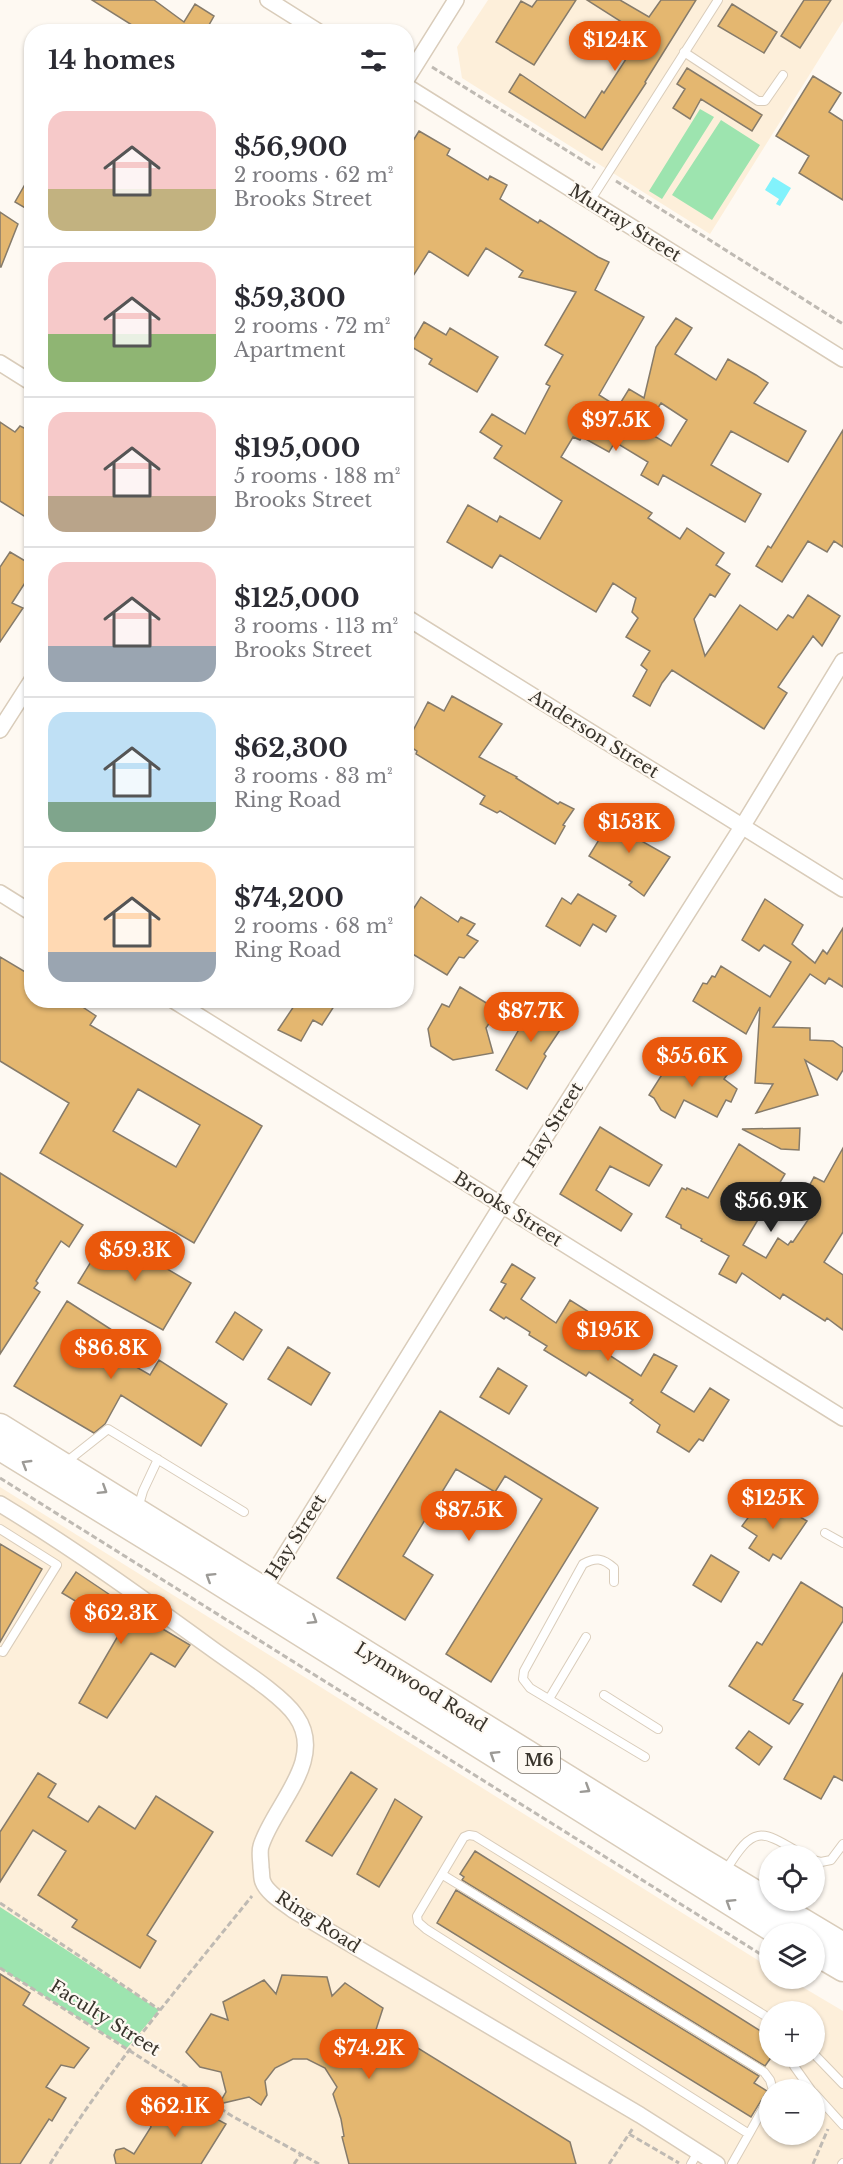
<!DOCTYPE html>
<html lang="en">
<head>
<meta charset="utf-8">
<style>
	:root { --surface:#fff; --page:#f7f7f7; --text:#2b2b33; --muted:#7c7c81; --line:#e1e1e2; --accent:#ea580c }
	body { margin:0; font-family:"Libre Baskerville",serif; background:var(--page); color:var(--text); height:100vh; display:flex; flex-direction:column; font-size:22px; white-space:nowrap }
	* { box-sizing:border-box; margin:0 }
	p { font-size:20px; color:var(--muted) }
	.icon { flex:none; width:33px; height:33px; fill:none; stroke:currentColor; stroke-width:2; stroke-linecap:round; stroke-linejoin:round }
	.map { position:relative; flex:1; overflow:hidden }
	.drawer { position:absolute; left:24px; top:24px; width:390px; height:984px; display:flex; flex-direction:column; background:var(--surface); border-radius:24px; box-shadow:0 2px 4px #0004 }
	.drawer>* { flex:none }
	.buttons { position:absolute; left:759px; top:1845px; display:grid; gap:12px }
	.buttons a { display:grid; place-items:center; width:66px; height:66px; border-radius:50%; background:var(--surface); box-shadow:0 2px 4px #0004; font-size:30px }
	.price { position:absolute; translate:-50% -51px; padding:0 14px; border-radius:21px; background:var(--accent); color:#fff; font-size:20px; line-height:39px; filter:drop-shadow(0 2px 3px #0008) }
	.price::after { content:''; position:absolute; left:50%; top:36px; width:18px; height:14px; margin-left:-9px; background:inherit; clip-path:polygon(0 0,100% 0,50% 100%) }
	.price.selected { background:#222; color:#fff }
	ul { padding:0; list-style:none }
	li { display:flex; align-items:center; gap:18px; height:150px; padding:0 24px }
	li+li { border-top:2px solid var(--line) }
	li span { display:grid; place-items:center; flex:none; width:168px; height:120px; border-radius:18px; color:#555 }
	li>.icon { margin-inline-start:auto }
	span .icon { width:72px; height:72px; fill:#fffc; stroke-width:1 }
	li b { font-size:26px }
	h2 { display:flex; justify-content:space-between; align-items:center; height:72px; padding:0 24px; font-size:26px }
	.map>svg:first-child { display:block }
	.built { fill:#fdefda; fill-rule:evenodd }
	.green { fill:#9de4af }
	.water { fill:#82f2fc }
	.building { fill:#e4b770; stroke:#867b6a; stroke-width:1.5; fill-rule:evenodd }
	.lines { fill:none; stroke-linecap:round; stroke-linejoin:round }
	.lane-casing { stroke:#d9ccba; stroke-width:10 }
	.street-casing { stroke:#d9ccba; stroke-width:18 }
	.primary-casing { stroke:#d9ccba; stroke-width:27 }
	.path { stroke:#bfbab3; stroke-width:3; stroke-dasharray:6 3; stroke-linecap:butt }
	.lane { stroke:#fff; stroke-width:8 }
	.street { stroke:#fff; stroke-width:15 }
	.primary { stroke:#fff; stroke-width:24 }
	.oneway { stroke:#9c9a96 }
	.labels { text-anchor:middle; stroke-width:4.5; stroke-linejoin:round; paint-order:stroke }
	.shield { fill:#fef9f2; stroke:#746f67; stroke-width:1.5 }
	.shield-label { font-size:16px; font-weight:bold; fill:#39342c }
	.street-label { font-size:18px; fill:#39342c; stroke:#fef9f2 }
</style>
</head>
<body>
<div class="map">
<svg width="843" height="2164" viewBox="0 0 843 2164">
	<rect width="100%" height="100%" fill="#fef9f2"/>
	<path class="built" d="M488 0H843V21L710 234 462 78 457 47Z
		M0 1487 769 1967 770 1978 789 1979 843 2011V2164H0ZM770 2012H814V2056H770ZM770 2090H814V2134H770Z"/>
	<path class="green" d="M700 109 714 117 662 199 649 191Z
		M721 120 760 145 712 220 672 195Z
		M0 1907 159 2010 127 2048 0 1968Z"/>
	<path class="water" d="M773 177 791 188 780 206 776 204 779 199 765 190Z"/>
	<path class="building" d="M92 0H154L184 22 195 4 214 16 205 32H143Z
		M537 0H576L534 65 496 42 521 1 532 7Z
		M587 0H620L649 17 661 0H696L645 82 646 83 602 150 509 92 520 74 585 118 602 91 604 93 630 53 627 51 639 33Z
		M804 0H831L800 48 781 36Z
		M732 4 777 32 764 53 718 26Z
		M687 68 762 115 752 131 701 99 690 119 673 108 685 89 677 84Z
		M813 76 841 93 829 112 843 121V200L799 173 809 156 776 136Z
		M419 131 450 149 447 155 488 180 490 176 507 185 500 199 538 223 540 220 598 257 609 262 595 290 644 317 599 395 618 407 629 389 644 398 656 347 676 318 692 328 675 354 716 380 728 359 756 375 768 383 754 403 806 431 788 462 731 431 711 465 761 494 745 522 663 475 658 485 641 475 648 462 615 442 609 452 582 437 580 440 573 437 561 457 652 513 648 518 680 539 687 528 724 553 716 565 730 574 715 597 710 594 694 619 705 656 740 605 777 630 788 615 793 618 808 595 840 616 822 646 813 636 778 687 787 693 764 729 672 670 662 683 650 706 633 696 647 670 641 665 650 651 626 637 638 618 632 612 636 598 613 583 596 612 500 555 492 568 447 542 468 505 497 522 500 516 540 539 562 501 494 458 502 446 480 432 492 414 525 434 550 386 546 384 563 355 545 345 576 292 519 277 523 271 486 248 468 276 429 251 406 287V167L413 156 406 152ZM661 403 687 420 671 446 644 430Z
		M32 172V212L15 202Z
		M0 212 18 224 1 267H0Z
		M424 322 446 335 450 328 498 357 477 392 429 364 432 359 410 346Z
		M0 422 15 432 20 426 32 432V521L0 501Z
		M843 430V547L834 541 827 552 808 541 782 582 756 566 768 546 771 548Z
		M10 552 32 565V572L12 603 23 608 0 642V567Z
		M452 696 502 724 479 757 517 777 516 778 558 804 560 802 574 809 563 825 565 826 555 844 500 811 497 813 480 804 485 796 416 754 417 751 406 744 428 702 444 711Z
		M619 807 636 820 629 834 670 857 644 896 629 885 632 882 589 856Z
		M578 894 616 916 606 932 593 924 580 946 546 926 562 898 571 904Z
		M421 897 458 922 461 917 475 924 467 935 478 941 464 958 459 957 447 975 406 950V904L414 908Z
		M765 899 803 925 792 944 815 963 823 950 827 954 843 928V987L829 978 825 984 810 974 773 1027 810 1028V1040L833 1041 843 1048V1070L837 1080 805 1060 818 1095 756 1113 773 1084 755 1083 760 1007 746 1034 693 1001 703 983 707 984 712 976 715 977 721 966 770 997 791 962 764 945 759 951 742 940Z
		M0 957 32 976V1000H72L96 1016 90 1025 262 1126 194 1243 40 1153 69 1103 0 1061ZM138 1089 200 1125 176 1167 113 1131Z
		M460 987 498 1010 486 1028 493 1053 453 1060 431 1046 428 1029 442 1004 449 1007Z
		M539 994 559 1006 552 1017 564 1024 544 1054 546 1056 527 1089 496 1070Z
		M298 1000H338L322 1025 313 1020 301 1041 278 1030Z
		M675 1054 698 1069 703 1060 727 1075 724 1079 737 1089 731 1102 726 1100 717 1117 684 1100 675 1118 661 1110 654 1098 649 1095Z
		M600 1127 662 1165 649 1186 610 1166 596 1190 632 1214 621 1231 560 1194Z
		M800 1128 799 1150 781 1149 742 1129Z
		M739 1144 785 1174 743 1245 766 1258 778 1238 788 1245 791 1241 793 1242 812 1214 809 1212 816 1198 806 1192 814 1177 824 1182 843 1148V1232L824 1262 843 1275V1330L827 1318 825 1321 783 1294 780 1299 742 1273 736 1283 719 1274 729 1256 701 1241 702 1239 681 1228V1225L666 1217 682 1188 686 1190 687 1188 708 1198Z
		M0 1173 83 1225 69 1247 61 1241 36 1281 38 1283 34 1288 40 1292 0 1354Z
		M108 1234 191 1283 163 1330 78 1283Z
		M512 1264 535 1278 521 1299 556 1323 570 1300 619 1331 606 1353 641 1376 654 1354 677 1366 661 1392 694 1412 710 1388 729 1400 703 1441 699 1439 689 1452 657 1432 660 1425 630 1403 633 1400 589 1372 586 1376 544 1350 547 1346 529 1335 530 1332 506 1317 504 1319 490 1310 506 1284 501 1282Z
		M67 1301 129 1341 119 1357 150 1375 159 1360 227 1404 201 1446 121 1395 105 1424 94 1433 14 1386Z
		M235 1312 262 1330 243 1360 216 1342Z
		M288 1347 330 1373 311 1405 268 1379Z
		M498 1368 527 1386 509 1414 480 1397Z
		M440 1411 598 1508 491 1682 446 1654 542 1499 505 1476 495 1492 456 1469 403 1556 433 1575 405 1620 337 1578Z
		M761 1500 774 1509 778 1504 807 1521 781 1559 773 1554 769 1561 749 1548 757 1536 742 1526Z
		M0 1544 42 1569 0 1642Z
		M711 1555 739 1572 721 1602 693 1585Z
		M76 1572 128 1607 127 1608 190 1645 175 1667 151 1653 107 1718 79 1703 122 1629 62 1593Z
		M801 1582 843 1608V1621L793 1700 803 1704 789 1724 729 1686 757 1642 762 1645Z
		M843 1673V1781L834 1776 821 1799 784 1779Z
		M749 1731 772 1747 759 1765 736 1748Z
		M351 1772 377 1789 332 1856 306 1841Z
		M38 1773 56 1784 48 1797 88 1822 99 1806 135 1829 156 1796 213 1832 147 1935 156 1941 140 1968 72 1927 77 1920 38 1895 66 1851 33 1830 0 1882V1832Z
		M395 1799 422 1817 379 1887 357 1874Z
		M475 1851 770 2037V2059L765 2066 462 1880 464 1877 460 1874Z
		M456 1890 759 2076 754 2083 767 2091 751 2117 437 1923Z
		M0 1974 30 1993 23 2005 89 2048 74 2068 61 2065 46 2087 66 2098 52 2121 49 2119 20 2164H0Z
		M282 1975 327 1977 332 1996 345 1983 351 1987 383 2008 373 2039 389 2049 395 2048 396 2049 413 2045 570 2142 576 2164H349L342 2137 344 2136 341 2119 333 2094 337 2087 325 2068 307 2059H293L275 2068 265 2081 267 2095 261 2105 249 2097 219 2104 226 2092 221 2072 200 2067 186 2052 211 2014 228 2020 223 2002 264 1980 276 1994Z
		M169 2098 186 2109 189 2104 226 2124 201 2164H116L114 2155 116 2150 124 2148 134 2154 151 2127 148 2120 159 2115Z"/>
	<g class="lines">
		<defs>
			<path id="lane" d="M684 52 758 101H765L783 75
				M590 201 718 0
				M65 1463 108 1429 244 1512
				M138 1508 143 1491 158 1459
				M0 1529 57 1565 3 1652 0 1651
				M825 1533 843 1543
				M614 1582V1568C603 1558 596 1557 583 1564L524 1671 523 1679 530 1688 645 1757
				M604 1695 658 1729
				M549 1699 586 1637
				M814 1860 821 1862 831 1860 843 1844
				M726 1870C755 1823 761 1830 805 1856
				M443 1875 764 2072 770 2080 773 2090
				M814 2054 843 2084
				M798 2056 795 2059 794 2066 811 2090
				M814 2093 843 2125
				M749 2134 770 2096
				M691 2164 698 2152
				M732 2164 749 2134 426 1929 418 1922 417 1916 464 1837 469 1835 475 1836 764 2015
				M842 2164 843 2163"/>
			<path id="street" d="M268 0 319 32
				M406 80 456 0
				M406 86 843 359
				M0 363 32 383
				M406 617 843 889
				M0 730 32 680
				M0 893 32 913
				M173 1000 843 1418
				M0 1504C73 1548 142 1598 211 1648 234 1665 281 1694 296 1716 327 1760 273 1806 261 1846 259 1852 261 1861 261 1868 262 1872 261 1878 263 1882 267 1893 284 1903 293 1910L640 2115 717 2164
				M264 1589 502 1205 742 827 843 661"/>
			<path id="primary" d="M0 1426 696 1857 843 1945
				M0 1448 191 1565 780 1934
				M814 1952 843 1969"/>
		</defs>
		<use href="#lane" class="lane-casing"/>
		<use href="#street" class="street-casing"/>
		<use href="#primary" class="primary-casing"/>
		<path class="path" d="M432 67 595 168
			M616 181 843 324
			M0 1478 770 1960
			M0 1903 160 2010
			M0 1968 232 2116 319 2164
			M798 1978 807 1984
			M629 2134 679 2163
			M50 2164C109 2069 182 1983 252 1896
			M294 2164 301 2154
			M609 2164 633 2128
			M813 2164 828 2129"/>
		<use href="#lane" class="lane"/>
		<use href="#street" class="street"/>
		<use href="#primary" class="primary"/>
	</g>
	<defs><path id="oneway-chevron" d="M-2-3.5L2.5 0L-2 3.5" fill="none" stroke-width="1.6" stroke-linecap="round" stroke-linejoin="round" transform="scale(1.5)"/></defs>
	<g class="oneway">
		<use href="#oneway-chevron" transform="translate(26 1464) rotate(-149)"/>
		<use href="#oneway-chevron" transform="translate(103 1490) rotate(32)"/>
		<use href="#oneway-chevron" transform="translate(210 1577) rotate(-148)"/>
		<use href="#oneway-chevron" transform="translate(313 1620) rotate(32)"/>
		<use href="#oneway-chevron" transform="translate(494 1755) rotate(-148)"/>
		<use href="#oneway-chevron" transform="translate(586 1789) rotate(32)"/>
		<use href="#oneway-chevron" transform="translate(730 1903) rotate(-148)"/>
	</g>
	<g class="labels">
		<rect class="shield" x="518" y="1747" width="42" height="26" rx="4.5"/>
		<g class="shield-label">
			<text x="539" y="1766">M6</text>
		</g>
		<g class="street-label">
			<text transform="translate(625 223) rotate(32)" y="6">Murray Street</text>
			<text transform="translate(594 734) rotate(32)" y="6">Anderson Street</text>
			<text transform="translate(553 1125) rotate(-58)" y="6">Hay Street</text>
			<text transform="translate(508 1209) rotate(32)" y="6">Brooks Street</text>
			<text transform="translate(296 1537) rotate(-58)" y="6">Hay Street</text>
			<text transform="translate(421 1687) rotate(32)" y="6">Lynnwood Road</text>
			<text transform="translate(318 1922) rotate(33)" y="6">Ring Road</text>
			<text transform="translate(105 2018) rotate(32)" y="6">Faculty Street</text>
		</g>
	</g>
</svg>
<div class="buttons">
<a><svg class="icon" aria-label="locate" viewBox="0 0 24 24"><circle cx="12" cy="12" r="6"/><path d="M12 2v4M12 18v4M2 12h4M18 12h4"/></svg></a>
<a><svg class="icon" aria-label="layers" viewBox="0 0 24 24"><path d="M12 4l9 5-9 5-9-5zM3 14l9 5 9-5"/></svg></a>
<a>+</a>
<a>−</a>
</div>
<b class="price" style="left:615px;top:72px">$124K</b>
<b class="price" style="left:616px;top:452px">$97.5K</b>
<b class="price" style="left:629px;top:854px">$153K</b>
<b class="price" style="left:531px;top:1043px">$87.7K</b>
<b class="price" style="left:692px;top:1088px">$55.6K</b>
<b class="price selected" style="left:771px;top:1233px">$56.9K</b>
<b class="price" style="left:135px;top:1282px">$59.3K</b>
<b class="price" style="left:608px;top:1362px">$195K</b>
<b class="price" style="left:111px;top:1380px">$86.8K</b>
<b class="price" style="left:773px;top:1530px">$125K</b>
<b class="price" style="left:469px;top:1542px">$87.5K</b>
<b class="price" style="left:121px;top:1645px">$62.3K</b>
<b class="price" style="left:369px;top:2080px">$74.2K</b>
<b class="price" style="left:175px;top:2138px">$62.1K</b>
<section class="drawer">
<h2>14 homes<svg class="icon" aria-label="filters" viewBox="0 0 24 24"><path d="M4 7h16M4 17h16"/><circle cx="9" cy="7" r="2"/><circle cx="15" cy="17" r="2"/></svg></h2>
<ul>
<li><span style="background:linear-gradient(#f6c9c9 65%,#c2b280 0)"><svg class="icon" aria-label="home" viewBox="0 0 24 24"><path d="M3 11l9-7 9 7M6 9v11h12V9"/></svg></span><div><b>$56,900</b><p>2 rooms · 62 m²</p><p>Brooks Street</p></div></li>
<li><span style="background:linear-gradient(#f6c9c9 60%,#8fb573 0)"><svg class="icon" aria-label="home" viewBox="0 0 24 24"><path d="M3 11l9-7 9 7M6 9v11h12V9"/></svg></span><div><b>$59,300</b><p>2 rooms · 72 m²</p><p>Apartment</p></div></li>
<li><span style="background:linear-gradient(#f6c9c9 70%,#b9a48a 0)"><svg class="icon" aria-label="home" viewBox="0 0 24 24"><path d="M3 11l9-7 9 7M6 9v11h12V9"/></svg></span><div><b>$195,000</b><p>5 rooms · 188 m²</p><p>Brooks Street</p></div></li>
<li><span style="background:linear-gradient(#f6c9c9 70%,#9aa5b1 0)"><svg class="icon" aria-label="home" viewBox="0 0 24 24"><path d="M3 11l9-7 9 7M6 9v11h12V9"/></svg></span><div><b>$125,000</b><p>3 rooms · 113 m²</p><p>Brooks Street</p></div></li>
<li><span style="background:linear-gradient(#bfe0f5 75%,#7fa58c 0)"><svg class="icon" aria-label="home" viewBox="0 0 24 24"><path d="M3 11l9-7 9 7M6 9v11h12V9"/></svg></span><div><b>$62,300</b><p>3 rooms · 83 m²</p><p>Ring Road</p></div></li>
<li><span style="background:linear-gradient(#ffd9b3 75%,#9aa5b1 0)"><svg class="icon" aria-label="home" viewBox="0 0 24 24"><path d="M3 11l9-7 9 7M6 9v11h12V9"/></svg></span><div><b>$74,200</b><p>2 rooms · 68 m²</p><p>Ring Road</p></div></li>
</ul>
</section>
</div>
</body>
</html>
